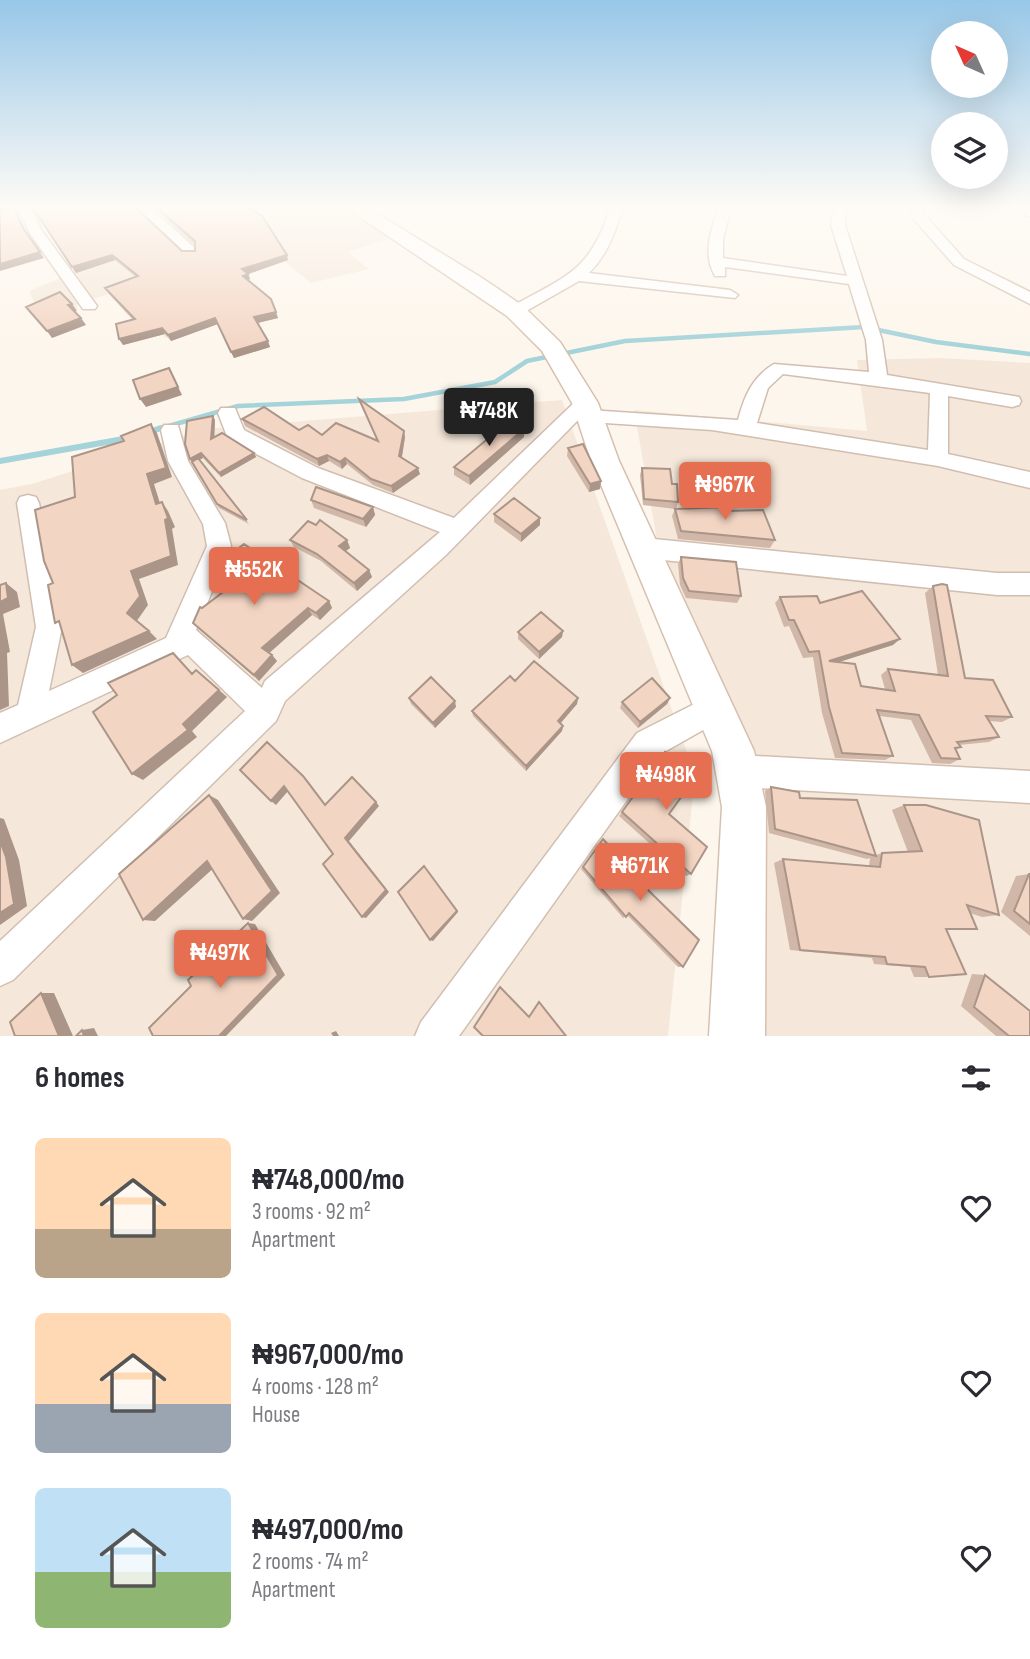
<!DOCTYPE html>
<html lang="en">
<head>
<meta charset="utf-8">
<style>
	:root { --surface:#fff; --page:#f2f2f3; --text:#2b2b33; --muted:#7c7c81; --accent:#e76f51 }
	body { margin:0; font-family:"Sofia Sans Condensed",sans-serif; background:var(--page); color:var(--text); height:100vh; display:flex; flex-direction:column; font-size:26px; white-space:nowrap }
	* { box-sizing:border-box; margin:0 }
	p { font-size:23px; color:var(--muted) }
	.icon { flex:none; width:38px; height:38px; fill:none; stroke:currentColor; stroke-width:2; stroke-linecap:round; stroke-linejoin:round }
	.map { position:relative; height:1036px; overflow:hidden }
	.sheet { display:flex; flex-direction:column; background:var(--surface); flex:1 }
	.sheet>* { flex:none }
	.needle { width:46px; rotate:315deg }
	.buttons { position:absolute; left:931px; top:21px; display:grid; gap:14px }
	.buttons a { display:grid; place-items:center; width:77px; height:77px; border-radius:50%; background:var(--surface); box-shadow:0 7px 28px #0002; font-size:35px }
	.price { position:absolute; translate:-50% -60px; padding:0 16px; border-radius:7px; background:var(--accent); color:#fff; font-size:23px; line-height:46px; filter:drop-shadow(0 2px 4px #0008) }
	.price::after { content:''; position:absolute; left:50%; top:42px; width:21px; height:16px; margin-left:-10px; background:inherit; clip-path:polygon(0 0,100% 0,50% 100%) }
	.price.selected { background:#222; color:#fff }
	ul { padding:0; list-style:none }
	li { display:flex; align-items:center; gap:21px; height:175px; padding:0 35px }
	li span { display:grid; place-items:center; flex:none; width:196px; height:140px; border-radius:10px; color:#555 }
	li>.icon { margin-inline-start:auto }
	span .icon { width:84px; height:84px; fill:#fffc; stroke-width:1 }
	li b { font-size:30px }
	h2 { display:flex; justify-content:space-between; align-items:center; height:84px; padding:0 35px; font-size:30px }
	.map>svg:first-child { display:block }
	.residential { fill:#f5e8da }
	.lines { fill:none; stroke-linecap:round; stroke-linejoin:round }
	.stream-far1 { stroke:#a5d3da; stroke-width:4.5 }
	.stream { stroke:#a5d3da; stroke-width:6 }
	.street-casing { stroke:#d1beb0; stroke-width:3 }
	.secondary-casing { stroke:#d6c0b0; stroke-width:3 }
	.street { fill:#fff; fill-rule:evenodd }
	.secondary { fill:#fff; fill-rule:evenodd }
	.wall { fill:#d1b7a8 }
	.shaded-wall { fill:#aa9588 }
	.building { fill:#f3d5c3; stroke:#aa9588; stroke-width:2 }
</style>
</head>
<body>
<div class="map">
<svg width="1030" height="1036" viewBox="0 0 1030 1036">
	<rect width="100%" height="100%" fill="#fdf6ec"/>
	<path class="residential" d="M0 205H340L392 238 348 252 369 269 311 283 257 239 204 327 165 338 134 286 77 304V310L42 320 29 291 83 269 49 221 0 231Z
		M940 358 1030 363V1036H764V782L657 540 634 410 867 431 857 360Z
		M562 400 695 775 668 1036H0V490L32 484 204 429Z"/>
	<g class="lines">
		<path class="stream-far1" d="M155 430 238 406 404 399 495 382 527 361 625 341 864 327 936 342 1030 354"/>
		<path class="stream" d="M149 432 161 428
			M0 461 129 438"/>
		<defs>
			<path id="street" d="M0 205H29L42 231 97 306 95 309H83L29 232 19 209 0 213Z
				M133 205H147L196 249V255H186Z
				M611 205H623C616 231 608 254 589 273L730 290 738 295 735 298 579 281 521 314H509V308C566 276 591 272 611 205Z
				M720 205H732L723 239V258L847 276 831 225 834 205H846L845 225 882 340 887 375 1019 397 1021 401 1019 405 1012 407 948 396V454L1030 472V488L938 466 712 430 590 422 581 417 446 555 285 701 276 721 13 980 0 986V941L245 711 188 655 0 743V713L18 705 36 627 17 503 20 497 28 495 36 497 39 503 62 627 49 691 166 638 207 546 203 524 168 461 161 430 164 425H178L188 461 225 523 231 546 196 630 262 688 265 681 440 532 302 478 228 439 218 413 221 408H235L244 430 318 468 454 518 578 399H592L594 403 589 410 738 420C744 397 752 377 774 364L869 372 866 340 849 284 725 267V276H715C702 253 711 229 720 205ZM783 374 930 393 928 450 757 423 768 388Z
				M908 205H920L923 213 964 259 1030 292V304L954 265 912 217Z
				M1019 205H1030V216L1026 215Z
				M644 538 997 573H1030V595H997L644 558 636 555 632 548 636 541Z
				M716 693 726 697 730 707 726 717 659 755 459 1036H415L421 1022 637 733Z
				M737 755 1030 771V803L737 787 726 782 721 771 726 760Z"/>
			<path id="secondary" d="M342 205H363L482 278 523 306 560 342 598 403 619 461 754 751 766 807 765 1036H709L722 807 712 751 591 461 572 403 542 351 507 316Z"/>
		</defs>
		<use href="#street" class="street-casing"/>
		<use href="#secondary" class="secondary-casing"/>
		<use href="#street" class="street"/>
		<use href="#secondary" class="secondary"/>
	</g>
	<path class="wall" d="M31 205 182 251H195V245L151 205H243L288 260 248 274 250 279 248 280 278 318 258 323 270 347 234 358 218 324 171 341 165 334 123 345 133 320 109 294 105 288 136 277 115 260 76 273Z
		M359 399 405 437 402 457 420 474 393 493 373 485 347 464 342 469 329 461 319 466 245 426 242 419 299 430 322 435 377 440Z
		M215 420 214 438 254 453 256 457 221 477 203 458 199 460 249 524 219 508 190 459Z
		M524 429V437L470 485 454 475V467Z
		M568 448 601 481 600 489 589 492 567 456Z
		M642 468 672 484 678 502 676 509 728 511 775 540 770 548 678 539 672 516 675 509 643 505 640 475Z
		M311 500 373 507 375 515 366 527 314 508Z
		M494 514 540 525 521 542 494 522Z
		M290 540H347L350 548 345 551 369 570 372 577 357 591 321 561 294 547Z
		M681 557 741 596 737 603 686 598 680 585 678 564Z
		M214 572 329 601 332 608 320 620 312 615 269 653 272 655 277 661 259 681 199 629 193 623 202 608 229 587 220 580Z
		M933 586 965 678 1012 717 1002 722 989 721 999 737 989 742 959 745 961 747 956 750 960 759 950 764 932 763 911 720 880 716 893 756 885 760 835 758 822 713 813 657 803 658 789 626 784 627 775 603 780 597 820 603 893 645 839 662 861 686 885 689 881 675 888 669 938 675 925 593Z
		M563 631 562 637 539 659 518 639V632Z
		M515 681 578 698 577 704 561 723 563 726 562 731 526 771 473 716 472 711Z
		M409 698 456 707 435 728 411 704Z
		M670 698 667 704 638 728 620 708 622 702Z
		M665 752 669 814 691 874 686 876 619 816Z
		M771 787 800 798 876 855 882 853 908 852 892 810 904 805 999 915 982 917 970 913 977 929 947 930 929 977H914L910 967 874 964 872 958 790 950 774 863 783 859 869 866 870 858 867 859 769 833 765 791Z
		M603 839 683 967H678L627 915 623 918 581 869Z
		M1029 874H1030V936L1001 912 1016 876Z
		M972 974 985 975 1030 1036H996L961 1006Z"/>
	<path class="shaded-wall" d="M40 252 44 258 0 271V264Z
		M112 255 115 260 76 273 72 267Z
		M287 255 288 260 248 274 250 279 245 281 242 269Z
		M72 304 77 311 73 312 68 305Z
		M276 312 278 318 257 323 254 317Z
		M81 318 86 325 52 338 47 331Z
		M215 318 218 324 171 341 168 335Z
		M162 328 165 334 123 345 119 339Z
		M268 341 270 347 234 358 231 352Z
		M169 368 182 395 146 407 140 399Z
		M213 416 215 420 214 443 211 439Z
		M151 424 157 433 172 477 154 484 163 513 156 504 147 474Z
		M524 429V437L470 485 469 476Z
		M404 431 405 437 401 462 399 456Z
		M201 453 203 458 192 463 190 459Z
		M254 453 256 457 221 477 219 473Z
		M327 455 329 461 319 466 317 459Z
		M345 458 347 464 342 469 340 462Z
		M418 468 420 474 393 493 391 486Z
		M601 481 600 489 589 492 590 484Z
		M162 502 168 511 175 527 172 529 178 565 139 579 148 605 136 622 127 613 131 571Z
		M373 507 375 515 366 527 363 519Z
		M540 518V525L521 542V534Z
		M347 540 350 548 342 554 339 546Z
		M369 570 372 577 357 591 354 583Z
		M6 583 17 592 20 607 3 614 10 652 7 653 9 706 0 710V602Z
		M329 601 332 608 320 620 316 613Z
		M308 608 312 615 267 655 262 648Z
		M149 631 157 639 83 673 72 665Z
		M563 631 562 637 539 659V652Z
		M900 639 893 645 823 667 829 661Z
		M272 655 277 661 259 681 254 675Z
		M219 690 227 697 192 731 197 737 143 780 132 774Z
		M578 698 577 704 557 727 558 721Z
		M670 698 667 704 638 728 640 722Z
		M455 701 456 707 435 728 433 723Z
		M563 726 562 731 526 771V766Z
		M273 747 308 781 329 809 325 805Z
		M284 786 289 790 276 805 271 801Z
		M209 795 218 800 280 893 252 921 243 919Z
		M376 802 379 806 349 841 389 892 366 918 362 917 345 838Z
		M0 818 4 819 19 860 27 906 0 925Z
		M207 861 217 865 155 921 143 920Z
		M426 869 458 912 433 941 430 940Z
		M248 923 255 924 285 975 226 1036H219Z
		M41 993H54L73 1036H59Z
		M94 1028 98 1036H84L82 1030Z
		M336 1031 339 1036H333L331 1033Z"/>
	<path class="building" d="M31 205H133L182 251H195V241L154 205H243L262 216 287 255 242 269 248 274 243 276 271 299 276 312 254 317 268 341 231 352 215 318 168 335 162 328 119 339 116 324 135 319 105 288 138 276 112 255 72 267Z
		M14 207 23 228 40 252 0 264V210Z
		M60 292 72 304 68 305 81 318 47 331 26 307Z
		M169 368 178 387 140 399 133 380Z
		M359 399 404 431 399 456 418 468 391 486 371 479 345 458 340 462 327 455 317 459 242 419 264 407 299 430 308 425 322 435 336 423 378 441Z
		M213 416 211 439 222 433 254 453 219 473 201 453 190 459 185 444 187 421Z
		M509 421 524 429 469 476 454 467Z
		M151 424 166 468 147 474 156 504 162 502 168 518 165 520 171 556 131 571 140 596 127 613 149 631 72 665 59 621 55 623 48 585 53 583 44 561 35 510 75 497 72 457 124 441 121 436Z
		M583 444 601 481 590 484 568 448Z
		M198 458 247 520 217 504 192 462Z
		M642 468 670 469 672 484H677L678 502 644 499Z
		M316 487 373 507 363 519 311 500Z
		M514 498 540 518 521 534 494 514Z
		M727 507 728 511 763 510 775 540 681 531 675 509Z
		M320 520 347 540 339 546 369 570 354 583 317 554 290 540 308 521 316 525Z
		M244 544 329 601 316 613 308 608 262 648 272 655 254 675 193 623 200 607 202 608 231 586 214 572 218 564Z
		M681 557 736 562 741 596 689 591 683 578Z
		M6 583 8 598 0 602V585Z
		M942 584 947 585 965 678 993 680 1012 717 986 716 999 737 957 742 961 747 955 748 960 759 941 758 919 715 877 710 893 756 842 753 829 707 819 651 809 652 794 620H789L780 597 817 596 820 603 862 591 900 639 829 661 855 664 861 686 895 691 888 669 948 676 933 586Z
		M541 612 563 631 539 652 518 632Z
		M173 653 192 674 196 670 219 690 183 724 188 730 132 774 93 712 117 695 108 683Z
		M534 661 578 698 558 721 563 726 526 766 472 711 510 676 515 681Z
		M431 677 455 701 433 723 409 698Z
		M652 678 670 698 640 722 622 702Z
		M267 742 303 776 325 805 352 777 376 802 345 838 386 890 362 917 323 864 333 854 284 786 271 801 240 770Z
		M665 752 695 778 669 814 707 847 691 874 622 812Z
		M771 787 799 792 800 798 857 800 876 856 775 829Z
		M209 795 272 891 243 919 207 861 143 920 119 874Z
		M904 805H926L979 820 999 915 967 905 977 929H946L966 974 929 977 925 967 887 964 885 957 800 950 783 859 880 867 882 853 922 851Z
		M603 839 647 889 699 940 683 967 629 913 626 917 583 867Z
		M0 841 6 857 14 904 0 913Z
		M424 866 457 911 430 940 398 892Z
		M1029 874H1030V924L1014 911Z
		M248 923 278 975 219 1036H153L149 1028 191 986 188 980Z
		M985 975 1030 1011V1036H1009L974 1007Z
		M500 987 529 1017 539 1002 566 1036H483L474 1027Z
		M41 993 59 1036H15L10 1022Z
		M82 1030 84 1036H76Z"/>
	<linearGradient id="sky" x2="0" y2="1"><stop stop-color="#97c7e8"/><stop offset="0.59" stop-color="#fefbf6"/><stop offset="1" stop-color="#fefbf6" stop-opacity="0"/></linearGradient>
	<rect width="1030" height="350" fill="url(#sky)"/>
</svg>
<div class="buttons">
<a><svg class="needle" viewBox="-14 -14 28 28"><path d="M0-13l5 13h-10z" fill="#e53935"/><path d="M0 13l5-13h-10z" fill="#7c7c81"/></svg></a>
<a><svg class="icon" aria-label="layers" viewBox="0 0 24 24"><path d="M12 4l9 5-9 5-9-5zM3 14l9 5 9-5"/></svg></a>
</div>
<b class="price selected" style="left:489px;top:448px">₦748K</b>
<b class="price" style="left:725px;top:522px">₦967K</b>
<b class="price" style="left:254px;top:607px">₦552K</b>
<b class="price" style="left:666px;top:812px">₦498K</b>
<b class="price" style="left:640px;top:903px">₦671K</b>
<b class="price" style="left:220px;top:990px">₦497K</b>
</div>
<section class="sheet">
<h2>6 homes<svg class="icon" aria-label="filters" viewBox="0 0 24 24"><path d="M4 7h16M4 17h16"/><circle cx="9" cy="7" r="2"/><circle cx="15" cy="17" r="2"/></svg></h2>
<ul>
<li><span style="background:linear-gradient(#ffd9b3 65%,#b9a48a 0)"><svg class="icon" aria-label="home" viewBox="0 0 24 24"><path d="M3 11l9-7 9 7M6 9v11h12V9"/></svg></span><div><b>₦748,000/mo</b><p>3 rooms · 92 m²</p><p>Apartment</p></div><svg class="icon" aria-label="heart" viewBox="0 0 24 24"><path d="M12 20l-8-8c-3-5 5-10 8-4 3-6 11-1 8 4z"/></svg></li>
<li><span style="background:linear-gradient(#ffd9b3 65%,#9aa5b1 0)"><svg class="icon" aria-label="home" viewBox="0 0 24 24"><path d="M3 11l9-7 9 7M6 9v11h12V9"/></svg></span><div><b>₦967,000/mo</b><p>4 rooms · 128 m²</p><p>House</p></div><svg class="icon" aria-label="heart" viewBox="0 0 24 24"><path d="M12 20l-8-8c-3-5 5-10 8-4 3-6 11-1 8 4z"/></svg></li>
<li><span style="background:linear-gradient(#bfe0f5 60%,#8fb573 0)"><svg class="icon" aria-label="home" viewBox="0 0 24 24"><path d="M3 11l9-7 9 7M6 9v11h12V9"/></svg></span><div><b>₦497,000/mo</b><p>2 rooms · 74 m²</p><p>Apartment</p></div><svg class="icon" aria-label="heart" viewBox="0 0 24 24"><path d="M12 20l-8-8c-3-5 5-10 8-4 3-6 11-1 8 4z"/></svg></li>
</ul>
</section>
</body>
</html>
